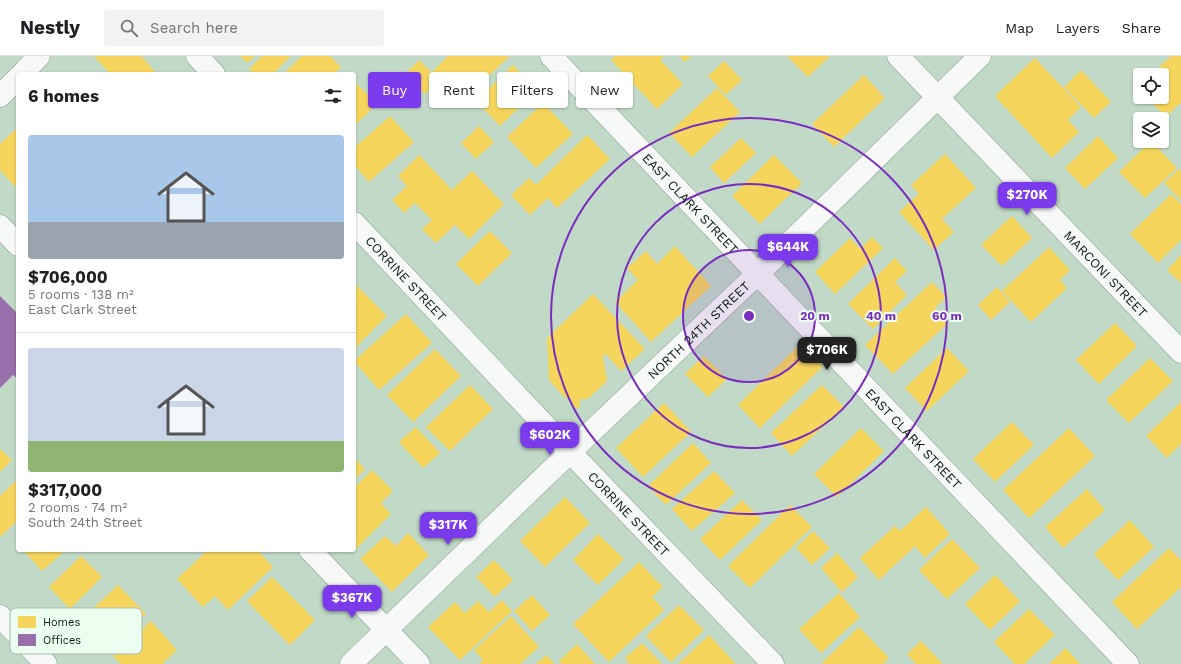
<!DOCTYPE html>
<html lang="en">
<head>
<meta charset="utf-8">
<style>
	:root { --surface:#fff; --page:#f2f2f2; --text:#202124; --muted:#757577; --line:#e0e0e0; --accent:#7c3aed }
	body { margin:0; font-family:"Work Sans",sans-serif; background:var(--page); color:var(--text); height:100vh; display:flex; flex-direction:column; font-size:15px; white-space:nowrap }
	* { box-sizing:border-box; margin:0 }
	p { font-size:13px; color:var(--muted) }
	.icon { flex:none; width:22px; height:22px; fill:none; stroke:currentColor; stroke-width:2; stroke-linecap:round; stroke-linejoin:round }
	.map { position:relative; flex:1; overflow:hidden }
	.side { position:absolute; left:16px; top:16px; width:340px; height:480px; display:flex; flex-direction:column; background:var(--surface); border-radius:4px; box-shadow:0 1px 3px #0004 }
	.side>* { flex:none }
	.hud { position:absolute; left:368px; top:16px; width:380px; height:36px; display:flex; gap:8px }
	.tools { position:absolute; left:1133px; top:12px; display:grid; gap:8px }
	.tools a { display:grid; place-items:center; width:36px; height:36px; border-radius:4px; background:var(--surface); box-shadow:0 1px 3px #0004; font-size:20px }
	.price { position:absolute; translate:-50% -34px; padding:0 9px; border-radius:8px; background:var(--accent); color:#fff; font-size:13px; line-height:26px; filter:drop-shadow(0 1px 2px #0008) }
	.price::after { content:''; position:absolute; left:50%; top:24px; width:12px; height:9px; margin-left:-6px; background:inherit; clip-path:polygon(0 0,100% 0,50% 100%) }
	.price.current { background:#222; color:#fff }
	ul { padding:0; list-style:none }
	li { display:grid; align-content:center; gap:8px; height:212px; padding:0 12px }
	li+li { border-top:1px solid var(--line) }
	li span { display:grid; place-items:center; height:124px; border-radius:4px; color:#555 }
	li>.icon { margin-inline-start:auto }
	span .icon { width:72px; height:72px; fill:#fffc; stroke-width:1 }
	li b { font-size:17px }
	h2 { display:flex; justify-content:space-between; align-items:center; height:48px; padding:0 12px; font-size:17px }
	.pill { padding:0 14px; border-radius:4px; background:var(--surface); box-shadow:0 1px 3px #0004; font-size:14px; line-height:36px }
	.pill.current { background:var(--accent); color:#fff }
	header { display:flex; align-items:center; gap:24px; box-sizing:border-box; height:56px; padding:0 20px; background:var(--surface); border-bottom:1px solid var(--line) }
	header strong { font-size:19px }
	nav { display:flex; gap:22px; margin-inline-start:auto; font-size:14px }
	.search { width:280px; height:36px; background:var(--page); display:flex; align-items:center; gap:10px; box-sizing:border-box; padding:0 14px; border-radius:4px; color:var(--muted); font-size:15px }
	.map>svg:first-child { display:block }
	.homes { fill:#f6d55c }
	.offices { fill:#9970ab }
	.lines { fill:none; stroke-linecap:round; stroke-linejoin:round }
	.minor-casing { stroke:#8a9d8e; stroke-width:23 }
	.minor { stroke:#f6f9f7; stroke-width:22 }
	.ring { fill:none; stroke:#7b2cbf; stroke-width:2 }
	.labels { text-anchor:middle; stroke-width:4; stroke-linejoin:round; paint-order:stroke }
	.street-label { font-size:13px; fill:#07180c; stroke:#ebfeef }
	.key { fill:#ebfeef; stroke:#a7b9ab; stroke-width:1 }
	.key-label { font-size:11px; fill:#07180c }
	.centre { fill:#7b2cbf; stroke:#ebfeef; stroke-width:2 }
	.ring-label { font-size:12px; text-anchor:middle; font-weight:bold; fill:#7b2cbf; stroke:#ebfeef; stroke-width:4; stroke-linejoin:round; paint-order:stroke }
</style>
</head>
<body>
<header>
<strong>Nestly</strong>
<div class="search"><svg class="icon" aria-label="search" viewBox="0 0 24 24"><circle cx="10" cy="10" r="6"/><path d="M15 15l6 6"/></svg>Search here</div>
<nav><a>Map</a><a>Layers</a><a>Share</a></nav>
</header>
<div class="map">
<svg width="1181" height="608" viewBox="0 0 1181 608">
	<rect width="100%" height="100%" fill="#c0dac7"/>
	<path class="homes" d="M94 0H141L157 18H110Z
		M240 0H255L247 7Z
		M262 0H291L273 18H254L249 13Z
		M302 0H330L341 11 334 18H283Z
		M448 0H510L461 46 432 16Z
		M615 0H664L660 4 683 28 657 53 611 4Z
		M679 0H691L685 6Z
		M787 0H830L808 21Z
		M1171 0H1181V46L1166 61 1146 41H1162V19H1151Z
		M1035 2 1081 51 1068 64 1079 76 1052 102 995 40Z
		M419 4 439 24 425 38 405 18Z
		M724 5 742 24 726 39 708 20Z
		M513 9 537 34 500 70 476 45Z
		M1081 14 1111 46 1094 62 1064 31Z
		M864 19 885 42 834 91 812 68Z
		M354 25 377 48 354 70Z
		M717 32 740 56 692 101 669 77Z
		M543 47 573 78 536 112 507 81Z
		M390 60 414 86 369 126 354 109V92Z
		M479 70 494 86 476 103 461 87Z
		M16 73 18 75V134L0 114V88Z
		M587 79 610 103 557 152 548 142 530 159 511 139 529 122 536 129Z
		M1098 80 1118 102 1085 133 1065 112Z
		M741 82 756 97 724 127 710 111Z
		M1151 85 1177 112 1145 142 1119 116Z
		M945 98 976 132 942 163 954 176 934 194 899 156 919 138 911 129Z
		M419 99 452 134 472 115 504 148 469 183 455 169 436 187 422 173 432 164 415 147 404 157 392 144 407 130 398 120Z
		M774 99 802 127 760 168 732 140Z
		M1179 113 1181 115V144L1164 127Z
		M1171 138 1181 148V184L1158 207 1130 178Z
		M1012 160 1032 182 1002 210 981 189Z
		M490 175 512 197 478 230 456 208Z
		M872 181 883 192 835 238 815 216 850 182 860 193Z
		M675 190 711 230 651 286 615 246 638 224 627 212 646 195 657 208Z
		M1049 191 1070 214 1060 224 1067 232 1031 266 1002 235Z
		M1181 199V227L1167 214Z
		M895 202 907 215 895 226 907 239 873 273 848 248Z
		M932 226 946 241 935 252 948 267 893 318 865 289Z
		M354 227 387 260 354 293Z
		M997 231 1010 246 991 264 978 249Z
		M593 238 645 293 621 315 606 298 603 300 607 325 588 343H580V352L572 351V343L565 342 549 324 547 282Z
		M406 258 432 287 379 334 354 305Z
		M1115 267 1137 290 1099 328 1076 304Z
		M800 288 823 310 760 372 738 349Z
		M947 292 969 315 927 355 905 332Z
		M435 293 461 320 413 366 387 339Z
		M704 300 727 323 708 341 685 318Z
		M1150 302 1173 325 1129 367 1106 344Z
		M470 329 493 353 450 395 426 371Z
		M822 329 844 351 792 400 771 377Z
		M1181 346V388L1167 402 1146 380Z
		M664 347 691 376 643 421 616 392Z
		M1012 366 1034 389 995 426 973 403Z
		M416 371 440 397 423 412 399 386Z
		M861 372 884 395 837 441 814 418Z
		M1069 372 1095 400 1029 462 1003 434Z
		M693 387 711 407 666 449 648 430Z
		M0 393 12 404 0 416Z
		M354 402 365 413 354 424Z
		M372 414 393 435 381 447 391 458 354 495V432Z
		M714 415 735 437 692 475 672 453Z
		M17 424 18 425V464L0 481V440Z
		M1087 433 1105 454 1063 492 1045 471Z
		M565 441 590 467 545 511 520 485Z
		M742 444 762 464 720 504 700 483Z
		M790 449 812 471 750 532 728 510Z
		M926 451 950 478 925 502 915 490 879 524 860 502 895 470 900 475Z
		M1130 464 1154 491 1118 524 1094 498Z
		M813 475 830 492 812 509 796 492Z
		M408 477 429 499 392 536 360 503 385 480 396 490Z
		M598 478 624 503 598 529 573 504Z
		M952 483 980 512 947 543 919 514Z
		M1169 492 1181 504V531L1137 573 1112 546Z
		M23 494H66L42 515Z
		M208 494H257L273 511 228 554 215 540 203 551 177 523Z
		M837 497 858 521 842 536 821 512Z
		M81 500 102 521 70 553 49 531Z
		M494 504 513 524 495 541 476 521Z
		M639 506 663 531 652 541 664 554 609 606 573 568Z
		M995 519 1020 545 990 574 965 548Z
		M272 521 315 564 290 589 247 545Z
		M118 529 146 558 110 591 83 562Z
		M839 537 860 561 821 597 799 573Z
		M532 539 550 559 532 575 514 555Z
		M502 544 512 555 460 604 428 571 455 546 465 557 478 545 489 556Z
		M679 549 704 574 671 606 646 580Z
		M1029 553 1055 579 1024 608H1015L994 586Z
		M511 560 539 591 520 608H479L483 604 474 594Z
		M151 565 177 594 162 608H121L113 600Z
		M859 571 889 602 883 608H821Z
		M709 579 736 608H678Z
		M921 585 943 608H916L907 598Z
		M642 587 662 608H630L625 602Z
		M577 588 595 608H562L559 605Z
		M1066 592 1080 608H1049Z
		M546 599 555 608H536Z"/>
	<path class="offices" d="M0 240 18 258V323L13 319 0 332Z"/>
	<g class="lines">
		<defs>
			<g id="minor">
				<path d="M197 0 214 18"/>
				<path id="s1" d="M551 0 1128 608"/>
				<path id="s2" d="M898 0 1181 296"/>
				<path d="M22 18 39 0"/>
				<path d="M0 40 18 22"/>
				<path id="s3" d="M354 167 570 396 773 608"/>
				<path d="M0 170 18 189"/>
				<path d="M310 494 419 608"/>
				<path d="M0 560 46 608"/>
				<path id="s4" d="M351 608 570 396 772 204 980 0"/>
			</g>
		</defs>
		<use href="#minor" class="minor-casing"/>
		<use href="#minor" class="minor"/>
	</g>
	<circle cx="749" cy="260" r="66" fill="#7b2cbf" fill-opacity=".12"/>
	<g class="ring">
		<circle cx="749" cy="260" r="66"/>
		<circle cx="749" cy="260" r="132"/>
		<circle cx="749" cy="260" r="198"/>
	</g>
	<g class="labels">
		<g class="street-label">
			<text dy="5" stroke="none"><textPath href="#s1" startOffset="203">EAST CLARK STREET</textPath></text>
			<text dy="5" stroke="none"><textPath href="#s2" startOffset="301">MARCONI STREET</textPath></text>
			<text dy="5" stroke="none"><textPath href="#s3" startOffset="76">CORRINE STREET</textPath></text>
			<text dy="5" stroke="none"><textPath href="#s4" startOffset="482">NORTH 24TH STREET</textPath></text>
			<text dy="5" stroke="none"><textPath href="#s1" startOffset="527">EAST CLARK STREET</textPath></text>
			<text dy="5" stroke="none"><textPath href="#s3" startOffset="400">CORRINE STREET</textPath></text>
		</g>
	</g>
	<rect x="10" y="552" width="132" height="46" rx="6" class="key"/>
	<rect x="18" y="560" width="18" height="12" fill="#f6d55c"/>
	<rect x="18" y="578" width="18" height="12" fill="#9970ab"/>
	<g class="key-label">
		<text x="43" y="570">Homes</text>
		<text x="43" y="588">Offices</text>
	</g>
	<circle cx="749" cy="260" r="6" class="centre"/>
	<g class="ring-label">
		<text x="815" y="264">20 m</text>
		<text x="881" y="264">40 m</text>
		<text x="947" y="264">60 m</text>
	</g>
</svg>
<div class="tools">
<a><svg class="icon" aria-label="locate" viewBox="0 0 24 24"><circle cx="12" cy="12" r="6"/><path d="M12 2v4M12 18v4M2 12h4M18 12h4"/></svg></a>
<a><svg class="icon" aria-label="layers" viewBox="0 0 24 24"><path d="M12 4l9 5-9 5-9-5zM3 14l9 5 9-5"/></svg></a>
</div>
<b class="price" style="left:1027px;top:160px">$270K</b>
<b class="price" style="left:788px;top:212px">$644K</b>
<b class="price current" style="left:827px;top:315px">$706K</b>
<b class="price" style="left:550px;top:400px">$602K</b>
<b class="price" style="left:448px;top:490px">$317K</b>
<b class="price" style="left:352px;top:563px">$367K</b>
<div class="hud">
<a class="pill current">Buy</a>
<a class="pill">Rent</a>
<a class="pill">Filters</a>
<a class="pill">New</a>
</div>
<section class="side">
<h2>6 homes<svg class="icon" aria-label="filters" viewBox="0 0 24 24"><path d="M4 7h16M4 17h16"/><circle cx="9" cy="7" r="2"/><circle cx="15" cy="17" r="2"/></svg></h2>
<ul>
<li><span style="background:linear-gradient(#a9c7e8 70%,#9aa5b1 0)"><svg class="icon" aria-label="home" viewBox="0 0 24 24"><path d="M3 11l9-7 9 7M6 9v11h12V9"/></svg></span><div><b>$706,000</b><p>5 rooms · 138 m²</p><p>East Clark Street</p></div></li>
<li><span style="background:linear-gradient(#c9d6e8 75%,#8fb573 0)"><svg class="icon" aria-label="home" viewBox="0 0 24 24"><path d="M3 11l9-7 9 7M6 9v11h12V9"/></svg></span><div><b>$317,000</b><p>2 rooms · 74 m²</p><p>South 24th Street</p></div></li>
</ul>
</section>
</div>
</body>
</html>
